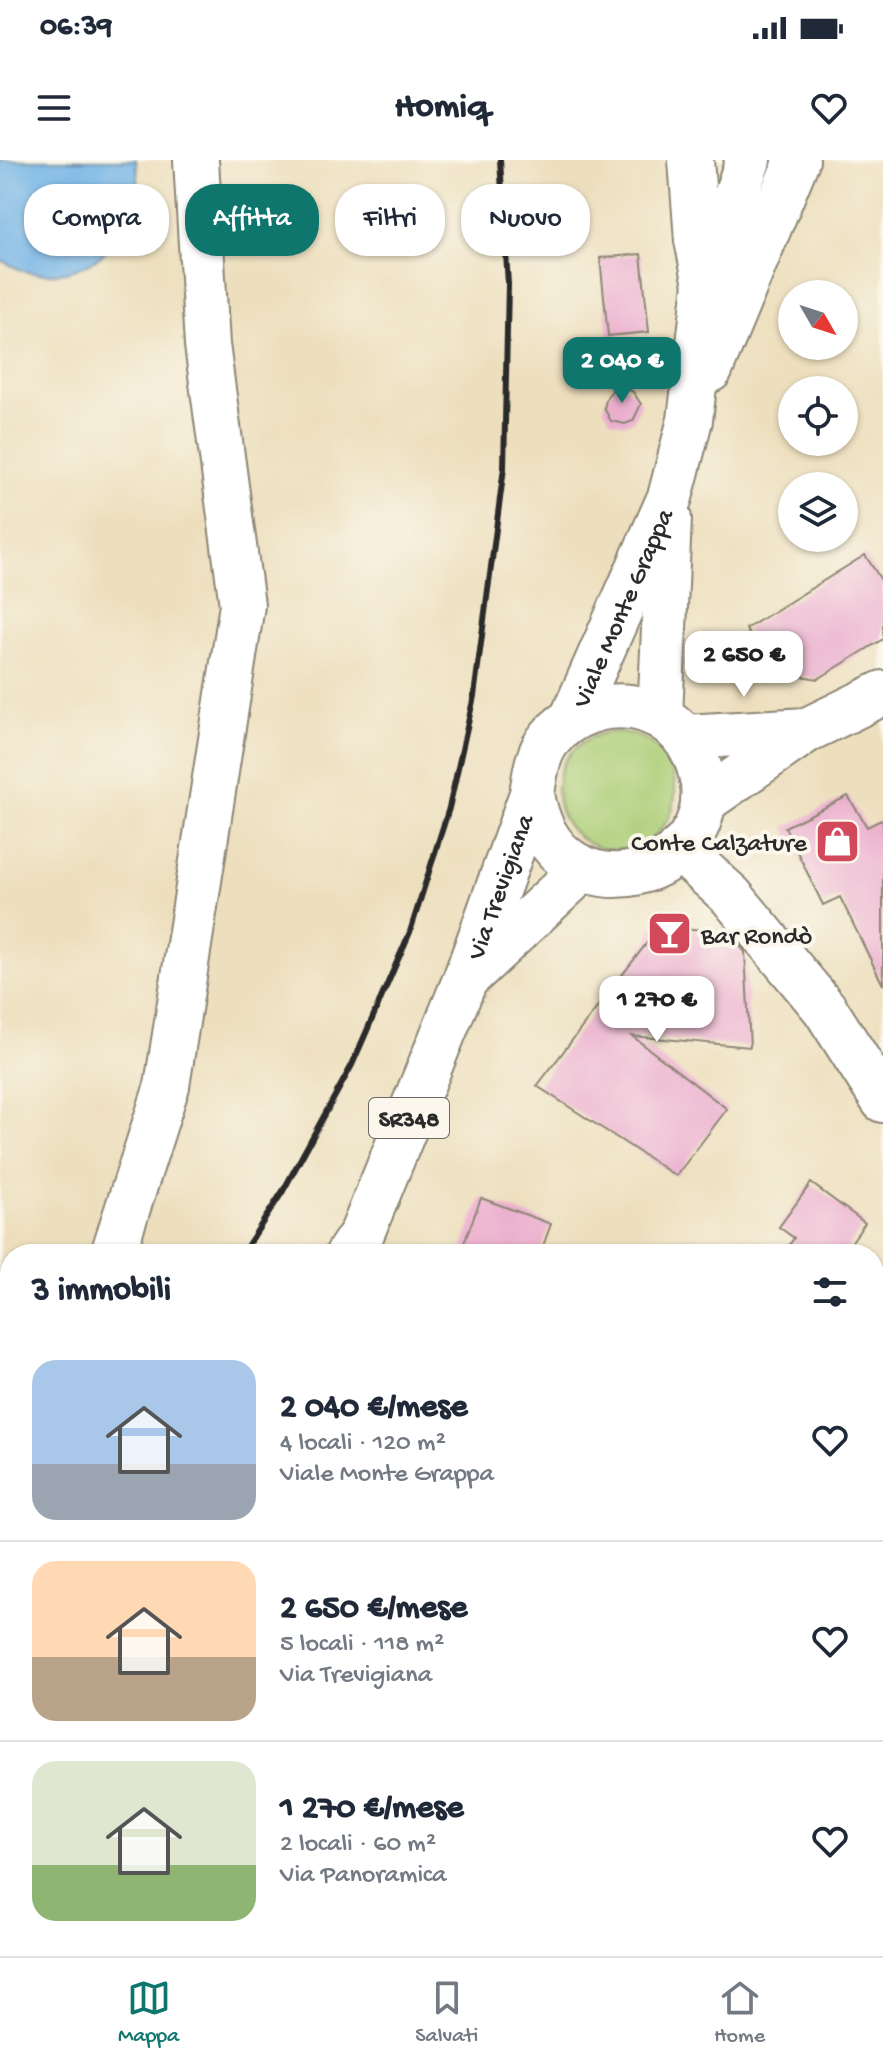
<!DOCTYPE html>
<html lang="it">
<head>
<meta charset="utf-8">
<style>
	:root { --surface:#fff; --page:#f6f6f7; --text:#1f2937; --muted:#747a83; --line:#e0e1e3; --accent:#0f766e }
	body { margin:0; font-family:"Gochi Hand",sans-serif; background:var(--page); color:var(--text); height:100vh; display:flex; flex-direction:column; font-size:30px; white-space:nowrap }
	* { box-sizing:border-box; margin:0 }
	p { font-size:26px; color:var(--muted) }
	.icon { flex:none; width:44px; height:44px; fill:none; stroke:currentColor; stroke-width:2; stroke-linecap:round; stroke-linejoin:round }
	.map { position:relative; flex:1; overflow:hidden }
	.panel { position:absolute; left:0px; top:1084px; width:884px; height:712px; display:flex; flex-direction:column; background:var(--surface); border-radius:32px 32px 0 0; box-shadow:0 2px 6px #0004 }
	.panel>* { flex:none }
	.top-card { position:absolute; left:24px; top:24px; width:836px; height:72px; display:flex; gap:16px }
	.needle { width:52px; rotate:129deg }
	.controls { position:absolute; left:778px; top:120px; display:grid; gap:16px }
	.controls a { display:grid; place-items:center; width:80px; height:80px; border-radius:50%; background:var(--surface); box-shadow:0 2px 6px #0004; font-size:40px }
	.price { position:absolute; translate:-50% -68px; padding:0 18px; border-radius:16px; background:#fff; color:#222; font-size:26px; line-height:52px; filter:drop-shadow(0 2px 4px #0008) }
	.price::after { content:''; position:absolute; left:50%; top:48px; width:24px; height:18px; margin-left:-12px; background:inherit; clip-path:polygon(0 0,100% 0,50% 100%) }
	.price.selected { background:var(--accent); color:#fff }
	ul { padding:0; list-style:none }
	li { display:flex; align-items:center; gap:24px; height:200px; padding:0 32px }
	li+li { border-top:2px solid var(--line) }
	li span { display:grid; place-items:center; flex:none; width:224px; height:160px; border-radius:24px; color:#555 }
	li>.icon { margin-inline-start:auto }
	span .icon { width:96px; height:96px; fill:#fffc; stroke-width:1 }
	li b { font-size:34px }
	h2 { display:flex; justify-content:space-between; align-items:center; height:96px; padding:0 32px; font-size:34px }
	.pill { padding:0 28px; border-radius:32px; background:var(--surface); box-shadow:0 2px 6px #0004; font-size:28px; line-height:72px }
	.pill.selected { background:var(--accent); color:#fff }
	.status { display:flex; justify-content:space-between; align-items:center; height:56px; padding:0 40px; background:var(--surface); direction:ltr }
	.status svg { height:22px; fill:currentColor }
	header { display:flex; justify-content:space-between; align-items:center; height:104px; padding:0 32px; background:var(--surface); font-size:36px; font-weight:700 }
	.tabs { display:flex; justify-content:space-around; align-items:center; height:112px; border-top:2px solid var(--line); background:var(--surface); font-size:22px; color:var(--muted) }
	.tabs a { display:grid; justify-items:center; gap:4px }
	.tabs .selected { color:var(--accent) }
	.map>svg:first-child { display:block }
	.green { fill:#accd76; stroke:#6c7c50; stroke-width:2 }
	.forest { fill:#89b067; stroke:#5a6e49; stroke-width:2 }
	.water { fill:#71b2e5; stroke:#4e6e88; stroke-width:2 }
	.building { fill:#ebafce }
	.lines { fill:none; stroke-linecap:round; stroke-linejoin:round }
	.minor-casing { stroke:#8c8574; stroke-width:48 }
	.major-casing { stroke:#8c8574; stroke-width:48 }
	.minor { stroke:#fff; stroke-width:44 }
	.major { stroke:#fff; stroke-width:44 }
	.rail { stroke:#2b2b2b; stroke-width:6 }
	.labels { text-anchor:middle; stroke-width:8; stroke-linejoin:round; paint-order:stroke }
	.shield { fill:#fbf7ec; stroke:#696865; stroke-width:2 }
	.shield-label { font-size:24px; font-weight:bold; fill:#2b2b2b }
	.street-label { font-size:26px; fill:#2b2b2b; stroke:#fbf7ec }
	.poi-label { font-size:26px; fill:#2b2b2b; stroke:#fbf7ec; text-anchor:end }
</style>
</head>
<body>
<div class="status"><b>06:39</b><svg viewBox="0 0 49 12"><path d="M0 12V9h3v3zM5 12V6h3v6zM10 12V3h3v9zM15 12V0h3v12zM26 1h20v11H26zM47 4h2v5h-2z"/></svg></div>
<header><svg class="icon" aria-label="menu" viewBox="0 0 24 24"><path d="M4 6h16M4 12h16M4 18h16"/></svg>Homiq<svg class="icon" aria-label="heart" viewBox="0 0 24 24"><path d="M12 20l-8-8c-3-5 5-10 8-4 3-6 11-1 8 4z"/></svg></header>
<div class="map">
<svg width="883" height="1796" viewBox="0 0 883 1796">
	<rect width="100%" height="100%" fill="#fbf7ec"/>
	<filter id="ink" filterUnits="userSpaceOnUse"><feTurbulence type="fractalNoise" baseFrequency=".0125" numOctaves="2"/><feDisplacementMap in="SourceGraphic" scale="16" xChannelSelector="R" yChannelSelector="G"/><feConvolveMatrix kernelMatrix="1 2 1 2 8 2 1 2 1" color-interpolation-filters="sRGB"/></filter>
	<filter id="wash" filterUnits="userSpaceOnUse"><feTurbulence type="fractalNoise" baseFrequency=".006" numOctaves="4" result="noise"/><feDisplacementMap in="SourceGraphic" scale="32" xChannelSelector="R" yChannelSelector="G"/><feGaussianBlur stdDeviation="1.8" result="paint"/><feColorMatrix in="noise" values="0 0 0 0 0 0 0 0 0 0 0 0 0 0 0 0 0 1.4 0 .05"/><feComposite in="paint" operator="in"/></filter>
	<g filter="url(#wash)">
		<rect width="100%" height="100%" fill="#eddfbd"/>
		<path class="green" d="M557 631a59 59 0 1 1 118 0a59 59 0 1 1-118 0Z"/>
		<path class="forest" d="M0 1153 10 1156V1226L0 1232Z"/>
		<path class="water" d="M0 0H136C137 11 140 26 138 37 129 87 79 123 28 112 19 110 9 104 0 100Z"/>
		<g id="blocks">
			<path class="building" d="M641 94 649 172 608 176 600 98Z
				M618 223 633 232 641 244 633 261 625 264 611 261 604 248 607 237Z
				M865 395 883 423V479L818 519 772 511 746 469Z
				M848 636 867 667 883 659V825L840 737 823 745 785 667Z
				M652 767 728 771 745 792 750 887 632 876 727 949 676 1016 537 926 649 780Z
				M811 1023 865 1063 843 1094H783L794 1078 779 1067Z
				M481 1038 551 1064 540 1094H460Z"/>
		</g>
	</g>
	<g filter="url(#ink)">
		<use href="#blocks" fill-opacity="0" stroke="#8c8574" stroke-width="2"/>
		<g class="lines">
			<defs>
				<path id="minor" d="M691 0 697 80 706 124
					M684 577 807 570
					M703 642 807 570 883 533
					M113 1094 167 926 242 445 207 185 196 0
					M0 1256 10 1248
					M874 1302 883 1294
					M874 1669 883 1685
					M384 1796 393 1786"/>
				<g id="major">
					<path d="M710 210 797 0"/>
					<path d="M660 556 669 359"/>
					<path id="s1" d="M572 559 670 337 690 260 706 124 748 0"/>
					<path d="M679 689 731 736 825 849 883 940"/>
					<path d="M471 814 583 709"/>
					<path id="s2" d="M348 1094 362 1073 465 820 532 634C535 614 537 593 551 577 581 543 635 535 671 564 686 576 695 592 700 610 731 716 554 770 532 634"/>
					<path d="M0 1527 10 1518"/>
				</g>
			</defs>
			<use href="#minor" class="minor-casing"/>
			<use href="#major" class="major-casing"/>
			<use href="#minor" class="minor"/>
			<use href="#major" class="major"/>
			<path class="rail" d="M242 1094 283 1031 352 905 410 772 449 648 474 536 504 308 508 124 500 0
				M0 1414 10 1403"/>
		</g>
	</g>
	<defs>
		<symbol id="shop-square" viewBox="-11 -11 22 22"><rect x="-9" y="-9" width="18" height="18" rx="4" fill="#d1495b" stroke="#fbf7ec"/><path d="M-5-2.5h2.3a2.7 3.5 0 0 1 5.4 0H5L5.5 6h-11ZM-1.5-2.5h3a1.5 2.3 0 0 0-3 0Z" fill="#fff"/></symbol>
		<symbol id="bar-square" viewBox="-11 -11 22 22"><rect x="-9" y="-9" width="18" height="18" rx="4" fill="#d1495b" stroke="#fbf7ec"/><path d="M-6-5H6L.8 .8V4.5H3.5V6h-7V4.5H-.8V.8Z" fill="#fff"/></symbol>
	</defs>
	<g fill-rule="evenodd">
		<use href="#shop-square" x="812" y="656" width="51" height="51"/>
		<use href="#bar-square" x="644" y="748" width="51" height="51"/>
	</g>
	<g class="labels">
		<rect class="shield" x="369" y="938" width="80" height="40" rx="6"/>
		<g class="shield-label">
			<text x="409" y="966">SR348</text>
		</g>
		<g class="street-label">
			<text dy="9" stroke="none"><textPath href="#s1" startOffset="122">Viale Monte Grappa</textPath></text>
			<text dy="9" stroke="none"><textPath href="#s2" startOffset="398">Via Trevigiana</textPath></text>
		</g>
		<g class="poi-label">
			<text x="807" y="690">Conte Calzature</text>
			<text x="701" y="783" text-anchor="start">Bar Rondò</text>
		</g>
	</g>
</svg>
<div class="controls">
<a><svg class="needle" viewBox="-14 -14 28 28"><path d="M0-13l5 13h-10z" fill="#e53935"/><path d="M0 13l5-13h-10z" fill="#747a83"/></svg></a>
<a><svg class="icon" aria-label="locate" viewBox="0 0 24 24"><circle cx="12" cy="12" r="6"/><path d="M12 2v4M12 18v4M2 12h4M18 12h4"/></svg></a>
<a><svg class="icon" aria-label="layers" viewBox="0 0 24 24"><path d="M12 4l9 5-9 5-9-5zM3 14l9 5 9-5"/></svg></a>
</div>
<b class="price selected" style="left:622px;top:245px">2 040 €</b>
<b class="price" style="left:744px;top:539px">2 650 €</b>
<b class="price" style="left:657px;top:884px">1 270 €</b>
<div class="top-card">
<a class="pill">Compra</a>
<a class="pill selected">Affitta</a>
<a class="pill">Filtri</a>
<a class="pill">Nuovo</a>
</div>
<section class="panel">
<h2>3 immobili<svg class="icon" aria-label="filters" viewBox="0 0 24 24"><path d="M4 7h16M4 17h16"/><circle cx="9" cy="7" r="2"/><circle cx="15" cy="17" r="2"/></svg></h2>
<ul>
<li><span style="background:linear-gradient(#a9c7e8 65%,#9aa5b1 0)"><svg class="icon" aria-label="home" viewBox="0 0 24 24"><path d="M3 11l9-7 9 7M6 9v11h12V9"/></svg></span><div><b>2 040 €/mese</b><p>4 locali · 120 m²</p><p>Viale Monte Grappa</p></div><svg class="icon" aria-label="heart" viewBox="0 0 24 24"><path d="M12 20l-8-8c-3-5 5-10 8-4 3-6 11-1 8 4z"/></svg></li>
<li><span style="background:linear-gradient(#ffd9b3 60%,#b9a48a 0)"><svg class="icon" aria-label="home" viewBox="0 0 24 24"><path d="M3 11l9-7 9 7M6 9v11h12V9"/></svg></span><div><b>2 650 €/mese</b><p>5 locali · 118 m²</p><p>Via Trevigiana</p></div><svg class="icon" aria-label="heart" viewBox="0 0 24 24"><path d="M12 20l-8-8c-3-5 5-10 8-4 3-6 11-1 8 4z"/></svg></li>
<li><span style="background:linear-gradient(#dfe7d0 65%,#8fb573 0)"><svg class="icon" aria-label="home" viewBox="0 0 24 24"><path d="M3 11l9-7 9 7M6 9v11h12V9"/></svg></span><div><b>1 270 €/mese</b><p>2 locali · 60 m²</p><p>Via Panoramica</p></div><svg class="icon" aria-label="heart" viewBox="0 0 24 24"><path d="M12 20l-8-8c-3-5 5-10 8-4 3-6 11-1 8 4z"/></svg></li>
</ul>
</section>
</div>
<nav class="tabs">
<a class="selected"><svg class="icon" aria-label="map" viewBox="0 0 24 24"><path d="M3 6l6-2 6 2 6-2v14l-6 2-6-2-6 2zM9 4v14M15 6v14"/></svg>Mappa</a>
<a><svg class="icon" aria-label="saved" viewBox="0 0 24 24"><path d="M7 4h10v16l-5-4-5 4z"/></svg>Salvati</a>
<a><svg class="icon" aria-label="home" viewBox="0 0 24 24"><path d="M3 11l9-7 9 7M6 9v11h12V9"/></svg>Home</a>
</nav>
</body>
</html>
